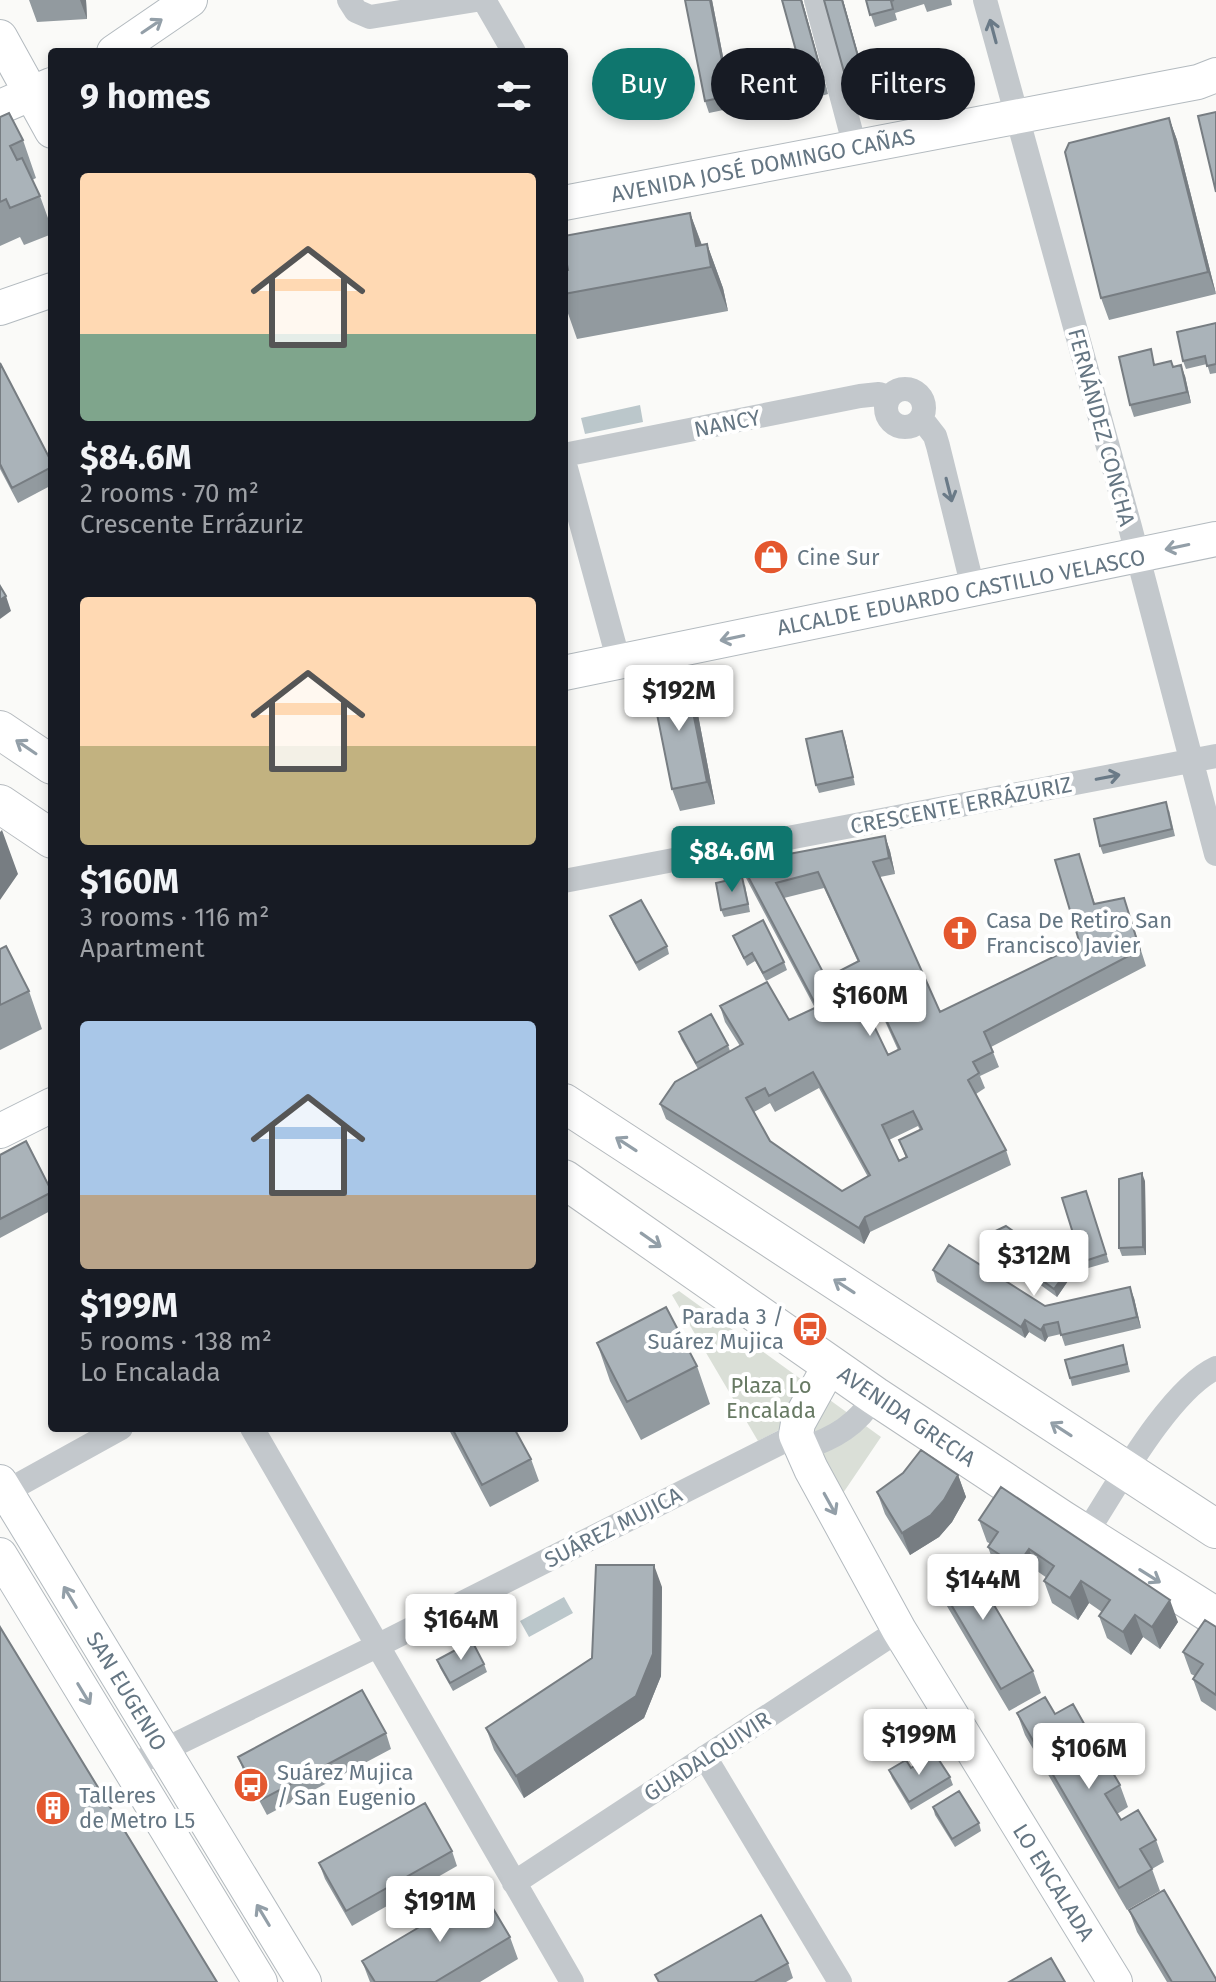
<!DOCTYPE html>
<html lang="en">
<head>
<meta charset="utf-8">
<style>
	:root { --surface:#171b24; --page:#242831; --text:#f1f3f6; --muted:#9ea1a6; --accent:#0f766e }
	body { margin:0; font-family:"Fira Sans",sans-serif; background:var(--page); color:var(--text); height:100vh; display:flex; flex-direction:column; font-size:30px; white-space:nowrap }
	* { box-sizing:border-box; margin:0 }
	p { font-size:26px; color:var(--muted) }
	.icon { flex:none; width:44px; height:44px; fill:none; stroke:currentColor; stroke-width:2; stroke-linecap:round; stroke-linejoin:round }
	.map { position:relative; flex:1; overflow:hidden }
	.panel { position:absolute; left:48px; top:48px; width:520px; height:1384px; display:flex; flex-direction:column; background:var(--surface); border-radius:8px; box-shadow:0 4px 12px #0003 }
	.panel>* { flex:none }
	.banner { position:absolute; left:592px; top:48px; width:504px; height:72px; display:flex; gap:16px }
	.price { position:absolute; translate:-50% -68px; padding:0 18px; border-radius:8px; background:#fff; color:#222; font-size:26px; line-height:52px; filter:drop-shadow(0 2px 4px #0008) }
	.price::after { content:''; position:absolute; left:50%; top:48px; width:24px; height:18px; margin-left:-12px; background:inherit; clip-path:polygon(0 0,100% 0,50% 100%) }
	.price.selected { background:var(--accent); color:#fff }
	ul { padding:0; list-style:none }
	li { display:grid; align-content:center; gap:16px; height:424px; padding:0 32px }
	li span { display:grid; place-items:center; height:248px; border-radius:8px; color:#555 }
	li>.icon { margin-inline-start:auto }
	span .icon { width:144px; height:144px; fill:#fffc; stroke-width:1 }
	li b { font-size:34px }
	h2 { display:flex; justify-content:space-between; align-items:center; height:96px; padding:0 32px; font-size:34px }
	.pill { padding:0 28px; border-radius:36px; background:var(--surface); box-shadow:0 4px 12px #0003; font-size:28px; line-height:72px }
	.pill.selected { background:var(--accent); color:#fff }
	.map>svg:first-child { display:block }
	.green { fill:#dadfd7 }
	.water { fill:#bbc7cb }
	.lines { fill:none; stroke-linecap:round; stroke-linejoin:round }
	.secondary-casing { stroke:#b3babf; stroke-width:36 }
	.primary-casing { stroke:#b5babe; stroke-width:40 }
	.street { stroke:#c3c8cc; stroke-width:24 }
	.secondary { stroke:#fff; stroke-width:34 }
	.primary { stroke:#fff; stroke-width:38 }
	.wall { fill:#929a9f; fill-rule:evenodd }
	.shaded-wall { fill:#777d82 }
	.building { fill:#aab3b9; stroke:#777d82; stroke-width:2; fill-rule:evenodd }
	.oneway { stroke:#939fa8 }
	.oneway2 { stroke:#6a7a87 }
	.labels { text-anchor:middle; stroke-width:8; stroke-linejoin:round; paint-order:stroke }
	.street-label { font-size:22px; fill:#657683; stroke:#fff }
	.poi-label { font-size:22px; fill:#657683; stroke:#fff; text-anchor:start }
	.park-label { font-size:22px; fill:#687a64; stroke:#fff }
</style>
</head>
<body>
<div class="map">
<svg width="1216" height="1982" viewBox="0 0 1216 1982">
	<rect width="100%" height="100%" fill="#fafaf8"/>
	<path class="green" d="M679 1291 881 1437 839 1499 796 1421 758 1441 672 1295Z"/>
	<path class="water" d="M640 405 643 422 585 434 581 418Z
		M564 1597 573 1613 529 1637 520 1621Z"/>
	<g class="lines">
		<defs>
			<path id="secondary" d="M0 37 52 131
				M114 52 190 0
				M0 107 51 85
				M564 203 1198 82 1216 75
				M0 308 52 290
				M564 673 1216 539
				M0 1131 52 1105
				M830 1365 798 1423 796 1435 811 1469 899 1630 1115 1982
				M0 1482 304 1982
				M0 1555 260 1982"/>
			<path id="primary" d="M0 730 52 765
				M0 804 52 839
				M564 1103 1216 1529
				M564 1179 875 1396 1061 1519 1216 1617"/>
		</defs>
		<use href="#secondary" class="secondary-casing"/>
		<use href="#primary" class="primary-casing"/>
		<path class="street" d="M349 0 356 11 370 17 476 0
			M484 0 514 52
			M816 0 855 147
			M985 0 1130 527 1216 854
			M886 408a19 19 0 1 1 38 0a19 19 0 1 1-38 0Z
			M921 418 935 436 938 446 973 588
			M564 455 860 396 879 394 889 397
			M564 461 619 662
			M564 881 1216 756
			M252 1428 572 1982
			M802 1449C835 1438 857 1425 875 1396
			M0 1495 121 1428
			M1085 1535C1115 1489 1169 1390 1216 1368
			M705 1757 840 1982
			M129 1767 377 1646 796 1435
			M514 1883 899 1630"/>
		<use href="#secondary" class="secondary"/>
		<use href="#primary" class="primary"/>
	</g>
	<path class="wall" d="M29 0H86L87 19 37 22Z
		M712 0 733 108 709 113 705 101Z
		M782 0H802L828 94 811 99Z
		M843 0 867 86 850 90 846 79Z
		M866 0H951L952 5 927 12 924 4 895 13 897 20 875 27Z
		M0 117 23 140 36 178 32 180 40 196 52 229V234L24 245 20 237 0 246Z
		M1169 118 1177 140 1216 294 1109 320 1101 298Z
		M690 213 702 245 707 244 723 288 728 311 577 339 564 302V271Z
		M1216 323V373L1210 374 1207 364 1186 369 1183 361Z
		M0 363 52 463V485L18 503 0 469Z
		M1156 365 1173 366 1185 376 1191 403 1134 417 1130 405Z
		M686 677 695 699 715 804 680 811 672 789Z
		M842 731 855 785 819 793 816 785Z
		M1169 810 1175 836 1103 854 1100 846Z
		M885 836 890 851 895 874 880 877 940 1012 1080 944 1079 854 1095 904 1129 913 1146 966 991 1047 999 1067 980 1076 985 1088 976 1094 1006 1150 1011 1165 870 1232 864 1244 666 1119 660 1104 698 1069 681 1039 679 1032 728 1045 730 1051 740 1046 725 1022 720 1006 789 1020 815 1008 746 878 741 863ZM824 888 858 962 826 978 784 898ZM874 997 898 1050 888 1055 844 1011ZM819 1088 868 1177 842 1191 770 1141 754 1112 770 1103 775 1112ZM918 1126 920 1130 899 1140 906 1158 899 1161 889 1140Z
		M745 885 750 912 724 917 721 910Z
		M610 916 667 946 669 954 639 971 613 924Z
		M733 936 784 962 787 970 766 981 755 961 747 966Z
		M0 949 29 991 42 1029 0 1050Z
		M0 1155 52 1189V1210L0 1238Z
		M1145 1181 1146 1255 1122 1256 1119 1248Z
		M1086 1191 1109 1262 1085 1269 1062 1198Z
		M983 1237 1068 1270 1070 1278 1057 1297 986 1245Z
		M933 1270 1045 1306 1134 1298 1141 1328 1065 1346 1061 1334 1048 1337 1045 1342 1029 1332 1025 1338 937 1282Z
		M597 1343 697 1366 710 1404 641 1440 610 1381Z
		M1123 1345 1130 1372 1072 1386 1070 1378Z
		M448 1428H514L531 1459 539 1481 490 1507Z
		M958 1475 966 1497 952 1522 939 1537 910 1555 885 1514 877 1492Z
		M979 1520 1178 1622 1160 1649 1143 1637 1131 1655 1107 1638 1099 1616 1102 1612 1089 1603 1078 1620 1052 1603 1044 1581 1047 1578 1037 1571 1025 1588 996 1569 988 1547 991 1544 987 1542Z
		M933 1574 1033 1671 1041 1693 1009 1711 941 1596Z
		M662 1587 661 1676 644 1718 524 1798 494 1750 486 1728 592 1658Z
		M1216 1627V1711L1201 1701 1193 1679 1195 1676 1191 1674 1183 1652Z
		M437 1660 484 1664 487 1672 453 1691 440 1668Z
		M1017 1713 1055 1714 1087 1729 1095 1751 1082 1759 1088 1769 1120 1785 1128 1807 1117 1814 1121 1820 1156 1840 1164 1862 1152 1869 1160 1891 1127 1910 1025 1735Z
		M386 1733 391 1749 267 1815 244 1772 238 1757Z
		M911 1768 950 1777 953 1785 911 1810 892 1778 889 1770Z
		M933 1807 979 1823 981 1831 955 1847 935 1815Z
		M452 1851 457 1866 352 1926 325 1879 319 1863Z
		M1129 1910 1216 1982H1167L1137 1932Z
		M510 1937 518 1959 480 1982H370L362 1961Z
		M788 1963 793 1978 786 1982H658L655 1975Z"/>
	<path class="shaded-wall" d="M80 0H86L87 19Z
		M710 0H712L733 108 729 96Z
		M801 0H802L828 94 824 82Z
		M842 0H843L867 86 863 74Z
		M1169 118 1177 140 1216 294 1208 272Z
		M690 213 706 257 696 246Z
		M707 244 723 288 728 311 711 267Z
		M1181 365 1185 376 1191 403 1187 392Z
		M6 596 11 611 0 619V600Z
		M686 677 695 699 715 804 707 782Z
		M842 731 845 739 855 785 853 777Z
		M2 830 18 874 0 900V832Z
		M885 836 890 851 895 874 889 858Z
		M1142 1173 1145 1181 1146 1255 1143 1247Z
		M865 1217 870 1232 864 1244 859 1228Z
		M1068 1270 1070 1278 1057 1297 1054 1289Z
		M1130 1287 1134 1298 1141 1328 1137 1317Z
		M1025 1320 1029 1332 1025 1338 1021 1327Z
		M1044 1325 1048 1337 1045 1342 1041 1330Z
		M958 1475 966 1497 952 1522 939 1537 910 1555 902 1533Z
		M1029 1549 1037 1571 1025 1588 1017 1566Z
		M654 1565 662 1587 661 1676 644 1718 524 1798 516 1776Z
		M1081 1581 1089 1603 1078 1620 1070 1598Z
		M1170 1600 1178 1622 1160 1649 1152 1627Z
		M1135 1615 1143 1637 1131 1655 1123 1632Z"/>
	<path class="building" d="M685 0H710L729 96 705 101Z
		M782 0H801L824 82 806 87Z
		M824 0H842L863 74 846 79Z
		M866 0H894L891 1 893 9 870 15Z
		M1216 112V192L1198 116Z
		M9 113 23 140 10 146 17 160 22 158 40 196 10 208 6 199 0 202V117Z
		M1169 118 1208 272 1101 298 1065 152 1069 143Z
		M690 213 696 246 707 244 711 267 564 294V271L568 270 564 248V236Z
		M1216 323V364L1207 366 1205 356 1183 361 1177 332Z
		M1151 349 1154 365 1171 361 1173 367 1181 365 1187 392 1130 405 1119 357Z
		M0 363 52 463V467L12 488 0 464Z
		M0 586 6 596 0 600Z
		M686 677 707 782 672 789 651 684Z
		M842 731 853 777 816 785 806 739Z
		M1166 802 1172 829 1100 846 1094 819Z
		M885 836 889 858 873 862 940 1012 1080 944 1055 860 1079 854 1094 904 1124 898 1140 950 984 1032 993 1052 973 1062 979 1073 968 1080 1006 1150 865 1217 859 1228 660 1104 675 1082 743 1044 720 1006 767 982 789 1020 817 1007 741 863ZM818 872 859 961 826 978 776 883ZM868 982 900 1049 888 1055 864 1005 845 1013 837 997ZM813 1072 870 1175 842 1191 770 1141 746 1098 765 1088 769 1096ZM913 1111 922 1129 899 1140 907 1157 899 1161 882 1125Z
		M742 877 748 904 721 910 716 883Z
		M641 900 667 946 636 963 610 916Z
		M763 920 784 962 763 973 752 953 744 958 733 936Z
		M6 946 29 991 0 1005V949Z
		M711 1014 728 1045 696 1063 679 1032Z
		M26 1141 52 1192 0 1219V1155Z
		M1142 1173 1143 1247 1119 1248V1179Z
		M1086 1191 1106 1254 1082 1262 1062 1198Z
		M1006 1226 1068 1270 1054 1289 983 1237Z
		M949 1245 1045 1306 1130 1287 1137 1317 1061 1335 1058 1322 1044 1325 1041 1330 1025 1320 1021 1327 933 1270Z
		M666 1307 697 1366 627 1402 597 1343Z
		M1123 1345 1127 1364 1070 1378 1065 1360Z
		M452 1428H514L531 1459 482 1485Z
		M921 1450 958 1475 944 1500 931 1515 902 1533 877 1492 903 1473Z
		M1001 1487 1170 1600 1152 1627 1135 1615 1123 1632 1099 1616 1110 1600 1081 1581 1070 1598 1044 1581 1054 1566 1029 1549 1017 1566 988 1547 998 1532 979 1520Z
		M965 1556 1033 1671 1001 1689 933 1574Z
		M596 1565H654L653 1654 636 1696 516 1776 486 1728 592 1658Z
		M1205 1620 1216 1627V1695L1193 1679 1203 1664 1183 1652Z
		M0 1627 217 1982H0Z
		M472 1641 484 1664 450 1683 437 1660Z
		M362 1690 386 1733 261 1800 238 1757Z
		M1045 1697 1055 1714 1073 1704 1087 1729 1070 1739 1088 1769 1105 1759 1120 1785 1105 1794 1121 1820 1138 1810 1156 1840 1140 1849 1152 1869 1119 1888 1017 1713Z
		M935 1754 950 1777 909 1802 889 1770 906 1760 911 1768Z
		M959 1791 979 1823 952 1839 933 1807Z
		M425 1803 452 1851 346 1911 319 1863Z
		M482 1890 510 1937 435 1982H375L362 1961Z
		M1164 1890 1216 1979V1982H1172L1129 1910Z
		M761 1915 788 1963 754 1982H659L655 1975Z
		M1051 1958 1065 1982H1009Z"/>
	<defs><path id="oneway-shaft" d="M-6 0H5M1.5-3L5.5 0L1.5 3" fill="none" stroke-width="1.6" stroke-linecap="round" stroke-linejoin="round" transform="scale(2)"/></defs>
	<g class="oneway">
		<use href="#oneway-shaft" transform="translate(152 26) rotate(-34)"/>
		<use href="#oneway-shaft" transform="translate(1177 547) rotate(168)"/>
		<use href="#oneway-shaft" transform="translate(732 638) rotate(168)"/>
		<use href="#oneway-shaft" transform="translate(26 747) rotate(-146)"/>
		<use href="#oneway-shaft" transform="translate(626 1144) rotate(-147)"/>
		<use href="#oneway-shaft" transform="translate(651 1240) rotate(35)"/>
		<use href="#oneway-shaft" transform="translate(844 1286) rotate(-147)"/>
		<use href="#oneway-shaft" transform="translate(1061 1429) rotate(-147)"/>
		<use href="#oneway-shaft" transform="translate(830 1504) rotate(61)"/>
		<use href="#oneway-shaft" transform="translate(1150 1576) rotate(32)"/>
		<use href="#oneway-shaft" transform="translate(70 1597) rotate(-121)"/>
		<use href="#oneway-shaft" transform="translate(84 1694) rotate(59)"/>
		<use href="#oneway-shaft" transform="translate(263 1915) rotate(-121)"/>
	</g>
	<g class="oneway2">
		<use href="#oneway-shaft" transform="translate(993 31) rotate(-105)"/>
		<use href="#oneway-shaft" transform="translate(949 490) rotate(76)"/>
		<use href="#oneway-shaft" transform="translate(1108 777) rotate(-11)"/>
	</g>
	<defs>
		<symbol id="shop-disc" viewBox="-11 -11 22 22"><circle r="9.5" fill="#e4572e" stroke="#fff"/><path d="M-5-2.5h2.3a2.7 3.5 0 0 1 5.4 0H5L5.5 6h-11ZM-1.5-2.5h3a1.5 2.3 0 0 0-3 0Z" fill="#fff"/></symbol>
		<symbol id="church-disc" viewBox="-11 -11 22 22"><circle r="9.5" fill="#e4572e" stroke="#fff"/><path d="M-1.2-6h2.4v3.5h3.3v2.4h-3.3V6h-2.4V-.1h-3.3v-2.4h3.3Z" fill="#fff"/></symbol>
		<symbol id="bus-disc" viewBox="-11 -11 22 22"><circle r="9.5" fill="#e4572e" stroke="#fff"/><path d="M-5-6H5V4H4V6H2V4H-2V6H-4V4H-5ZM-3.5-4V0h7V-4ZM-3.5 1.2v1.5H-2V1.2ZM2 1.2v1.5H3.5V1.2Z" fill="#fff"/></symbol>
		<symbol id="building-disc" viewBox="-11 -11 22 22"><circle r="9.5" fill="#e4572e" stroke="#fff"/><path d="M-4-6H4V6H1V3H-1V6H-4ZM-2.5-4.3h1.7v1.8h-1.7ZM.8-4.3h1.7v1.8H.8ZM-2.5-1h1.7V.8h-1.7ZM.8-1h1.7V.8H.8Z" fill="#fff"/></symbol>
	</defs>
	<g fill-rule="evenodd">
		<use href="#shop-disc" x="751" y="537" width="40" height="40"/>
		<use href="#church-disc" x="940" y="913" width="40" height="40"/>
		<use href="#bus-disc" x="790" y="1309" width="40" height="40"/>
		<use href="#bus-disc" x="231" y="1765" width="40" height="40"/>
		<use href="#building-disc" x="33" y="1788" width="40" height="40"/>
	</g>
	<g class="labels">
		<g class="street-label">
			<text transform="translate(763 165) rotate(-11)" y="8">AVENIDA JOSÉ DOMINGO CAÑAS</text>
			<text transform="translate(727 423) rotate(-11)" y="8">NANCY</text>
			<text transform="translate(1102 427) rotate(75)" y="8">FERNÁNDEZ CONCHA</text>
			<text transform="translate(961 592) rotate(-11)" y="8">ALCALDE EDUARDO CASTILLO VELASCO</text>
			<text transform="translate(961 805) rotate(-11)" y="8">CRESCENTE ERRÁZURIZ</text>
			<text transform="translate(907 1416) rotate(34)" y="8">AVENIDA GRECIA</text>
			<text transform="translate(613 1527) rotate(-27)" y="8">SUÁREZ MUJICA</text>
			<text transform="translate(127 1691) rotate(59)" y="8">SAN EUGENIO</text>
			<text transform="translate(707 1756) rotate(-33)" y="8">GUADALQUIVIR</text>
			<text transform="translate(1054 1882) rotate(58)" y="8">LO ENCALADA</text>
		</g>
		<g class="poi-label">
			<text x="797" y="565">Cine Sur</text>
			<text x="986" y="928">Casa De Retiro San<tspan x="986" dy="25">Francisco Javier</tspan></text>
			<text x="784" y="1324" text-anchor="end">Parada 3 /<tspan x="784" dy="25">Suárez Mujica</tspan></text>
			<text x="277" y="1780">Suárez Mujica<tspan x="277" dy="25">/ San Eugenio</tspan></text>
			<text x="79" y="1803">Talleres<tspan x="79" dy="25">de Metro L5</tspan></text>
		</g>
		<g class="park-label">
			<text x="771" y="1393">Plaza Lo<tspan x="771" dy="25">Encalada</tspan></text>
		</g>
	</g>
</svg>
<b class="price" style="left:679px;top:733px">$192M</b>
<b class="price selected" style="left:732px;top:894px">$84.6M</b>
<b class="price" style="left:870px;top:1038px">$160M</b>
<b class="price" style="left:1034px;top:1298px">$312M</b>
<b class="price" style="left:983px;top:1622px">$144M</b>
<b class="price" style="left:461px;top:1662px">$164M</b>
<b class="price" style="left:919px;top:1777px">$199M</b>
<b class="price" style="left:1089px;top:1791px">$106M</b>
<b class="price" style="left:440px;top:1944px">$191M</b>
<div class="banner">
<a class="pill selected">Buy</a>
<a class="pill">Rent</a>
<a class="pill">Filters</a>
</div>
<section class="panel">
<h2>9 homes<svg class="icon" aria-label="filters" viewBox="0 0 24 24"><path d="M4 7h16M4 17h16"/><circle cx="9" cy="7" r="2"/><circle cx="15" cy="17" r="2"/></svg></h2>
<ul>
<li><span style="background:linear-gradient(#ffd9b3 65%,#7fa58c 0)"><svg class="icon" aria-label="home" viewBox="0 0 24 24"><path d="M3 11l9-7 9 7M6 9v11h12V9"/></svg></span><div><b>$84.6M</b><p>2 rooms · 70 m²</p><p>Crescente Errázuriz</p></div></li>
<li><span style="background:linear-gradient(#ffd9b3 60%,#c2b280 0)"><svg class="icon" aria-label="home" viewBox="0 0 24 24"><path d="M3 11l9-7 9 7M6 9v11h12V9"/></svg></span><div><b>$160M</b><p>3 rooms · 116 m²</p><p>Apartment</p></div></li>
<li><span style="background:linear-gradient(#a9c7e8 70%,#b9a48a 0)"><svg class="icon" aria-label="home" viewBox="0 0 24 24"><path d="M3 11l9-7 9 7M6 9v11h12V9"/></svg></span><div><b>$199M</b><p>5 rooms · 138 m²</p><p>Lo Encalada</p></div></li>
</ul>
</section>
</div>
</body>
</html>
